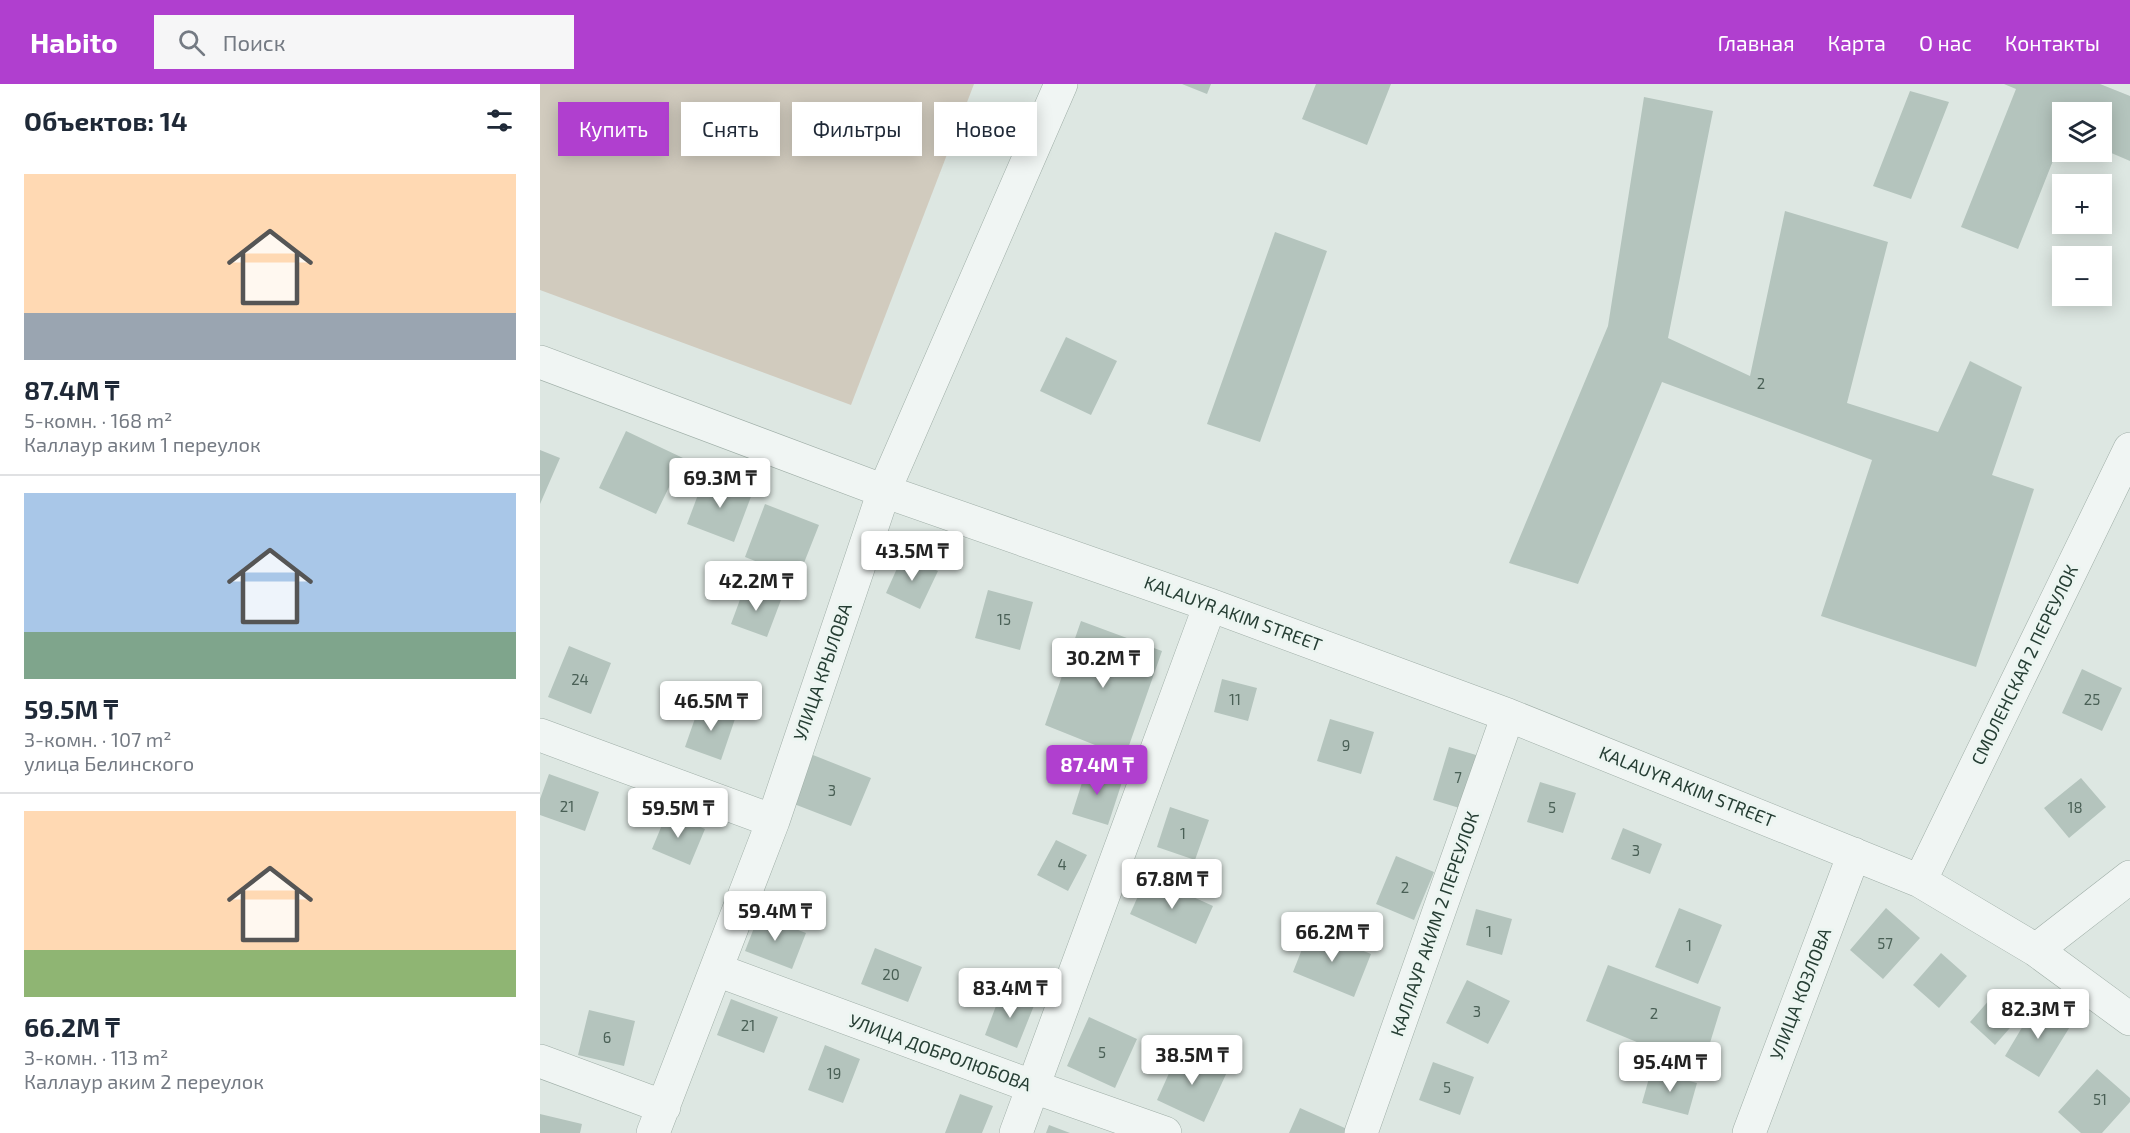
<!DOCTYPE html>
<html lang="ru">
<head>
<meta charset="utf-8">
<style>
	:root { --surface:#fff; --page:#f6f6f7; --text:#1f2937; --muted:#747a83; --line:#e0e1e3; --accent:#b03fcf }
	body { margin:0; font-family:"Exo 2",sans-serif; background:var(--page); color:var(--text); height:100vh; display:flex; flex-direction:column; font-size:22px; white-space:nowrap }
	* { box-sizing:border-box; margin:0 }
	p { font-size:20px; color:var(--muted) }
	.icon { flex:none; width:33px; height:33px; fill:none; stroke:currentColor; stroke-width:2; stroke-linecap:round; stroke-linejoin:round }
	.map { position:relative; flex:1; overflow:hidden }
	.sheet { display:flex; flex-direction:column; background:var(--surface); width:540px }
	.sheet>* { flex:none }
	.hud { position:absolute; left:18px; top:18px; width:570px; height:54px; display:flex; gap:12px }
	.controls { position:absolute; left:1512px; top:18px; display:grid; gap:12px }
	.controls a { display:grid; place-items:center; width:60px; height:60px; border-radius:0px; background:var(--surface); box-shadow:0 3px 15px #0003; font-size:30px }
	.price { position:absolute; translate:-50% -51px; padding:0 14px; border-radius:6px; background:#fff; color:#222; font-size:20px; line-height:39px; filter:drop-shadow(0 2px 3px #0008) }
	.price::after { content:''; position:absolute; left:50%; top:36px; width:18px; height:14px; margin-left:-9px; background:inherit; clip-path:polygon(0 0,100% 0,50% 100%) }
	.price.selected { background:var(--accent); color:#fff }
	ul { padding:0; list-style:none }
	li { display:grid; align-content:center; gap:12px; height:318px; padding:0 24px }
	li+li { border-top:2px solid var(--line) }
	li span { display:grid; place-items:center; height:186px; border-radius:0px; color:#555 }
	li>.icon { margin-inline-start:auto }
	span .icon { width:108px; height:108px; fill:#fffc; stroke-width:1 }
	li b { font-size:26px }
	h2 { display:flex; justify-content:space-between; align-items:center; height:72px; padding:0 24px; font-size:26px }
	.pill { padding:0 21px; border-radius:0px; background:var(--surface); box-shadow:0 3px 15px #0003; font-size:21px; line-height:54px }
	.pill.selected { background:var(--accent); color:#fff }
	header { display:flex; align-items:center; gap:36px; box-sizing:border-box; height:84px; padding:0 30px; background:var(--accent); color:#fff }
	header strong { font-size:28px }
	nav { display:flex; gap:33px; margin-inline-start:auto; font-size:21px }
	.search { width:420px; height:54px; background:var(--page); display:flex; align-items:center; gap:15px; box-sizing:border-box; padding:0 21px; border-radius:0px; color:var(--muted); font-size:22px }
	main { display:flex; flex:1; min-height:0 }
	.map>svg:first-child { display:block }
	.green { fill:#d1cbbe }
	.building { fill:#b4c4bd }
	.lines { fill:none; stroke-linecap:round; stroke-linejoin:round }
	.minor-casing { stroke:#9faea7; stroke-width:34 }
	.minor { stroke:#f0f5f3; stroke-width:33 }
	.labels { text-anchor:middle; stroke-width:6; stroke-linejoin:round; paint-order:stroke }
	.number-label { font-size:15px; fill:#4a6056 }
	.street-label { font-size:18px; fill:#263e34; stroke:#ecf5f1 }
</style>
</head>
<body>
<header>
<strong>Habito</strong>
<div class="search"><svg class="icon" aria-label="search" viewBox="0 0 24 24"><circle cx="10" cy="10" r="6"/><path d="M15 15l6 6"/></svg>Поиск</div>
<nav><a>Главная</a><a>Карта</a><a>О нас</a><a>Контакты</a></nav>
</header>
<main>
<section class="sheet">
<h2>Объектов: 14<svg class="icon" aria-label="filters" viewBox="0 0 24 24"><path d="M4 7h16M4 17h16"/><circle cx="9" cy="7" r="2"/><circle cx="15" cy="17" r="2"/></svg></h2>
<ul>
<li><span style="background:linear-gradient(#ffd9b3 75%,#9aa5b1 0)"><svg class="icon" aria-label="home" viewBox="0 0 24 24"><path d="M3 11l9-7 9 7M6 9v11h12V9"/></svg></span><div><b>87.4M ₸</b><p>5-комн. · 168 m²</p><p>Каллаур аким 1 переулок</p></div></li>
<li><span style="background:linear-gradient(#a9c7e8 75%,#7fa58c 0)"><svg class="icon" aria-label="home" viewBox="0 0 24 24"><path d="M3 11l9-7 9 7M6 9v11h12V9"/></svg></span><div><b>59.5M ₸</b><p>3-комн. · 107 m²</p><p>улица Белинского</p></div></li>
<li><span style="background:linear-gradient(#ffd9b3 75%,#8fb573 0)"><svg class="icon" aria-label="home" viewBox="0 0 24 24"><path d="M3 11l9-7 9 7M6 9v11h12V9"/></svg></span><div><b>66.2M ₸</b><p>3-комн. · 113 m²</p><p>Каллаур аким 2 переулок</p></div></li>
</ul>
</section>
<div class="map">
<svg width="1590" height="1049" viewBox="0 0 1590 1049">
	<rect width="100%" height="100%" fill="#dde7e2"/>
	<path class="green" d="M0 0H434L311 321 0 206Z"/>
	<path class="building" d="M642 0H671L667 10Z
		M776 0H851L827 61 762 35Z
		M1464 0H1560L1590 12V77L1562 65V28H1522V54L1478 165 1421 143 1476 5Z
		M1370 7 1409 18 1371 115 1333 102Z
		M1104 13 1173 27 1128 254 1210 292 1245 127 1348 158 1307 319 1398 348 1430 277 1482 303 1452 391 1494 405 1436 583 1281 532 1332 376 1122 298 1038 500 969 479 1068 242Z
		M735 148 787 167 720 358 667 340Z
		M526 253 577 277 551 331 500 307Z
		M86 347 143 374 116 430 59 404Z
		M0 366 20 374 0 420Z
		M165 392 212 410 194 458 147 440Z
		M225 420 279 441 258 494 205 473Z
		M363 471 398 487 380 525 346 509Z
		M205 502 241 516 227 553 191 540Z
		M448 506 493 518 480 566 435 554Z
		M541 537 622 567 585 673 505 641Z
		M29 562 71 579 51 630 8 613Z
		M1542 585 1582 604 1562 647 1522 629Z
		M682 595 717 604 708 637 674 628Z
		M160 620 196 632 181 676 145 663Z
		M790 635 834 648 821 690 777 677Z
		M909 663 943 673 926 726 893 716Z
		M273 671 331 694 311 742 254 720Z
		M547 683 583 695 568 741 532 730Z
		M9 690 59 708 45 747 0 731V715Z
		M1541 694 1566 723 1529 754 1504 724Z
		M1000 698 1036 709 1023 749 987 738Z
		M630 723 669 736 655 776 617 763Z
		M127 729 165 745 150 781 112 765Z
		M1083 744 1122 760 1110 790 1071 775Z
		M516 756 547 771 528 807 497 791Z
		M856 772 894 788 874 836 836 820Z
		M607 792 673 822 656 860 590 830Z
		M1139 824 1182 841 1158 900 1115 883Z
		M1346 824 1380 854 1343 895 1310 866Z
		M936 825 972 835 962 871 926 861Z
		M219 831 266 849 252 885 205 867Z
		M770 845 831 870 814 913 753 888Z
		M335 864 382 883 368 918 321 900Z
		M1401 869 1427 892 1399 924 1373 901Z
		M1068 881 1181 923 1162 985 1046 937Z
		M927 896 970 917 948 960 906 939Z
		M462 906 495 919 477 964 445 951Z
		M1458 906 1483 929 1455 961 1430 938Z
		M191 915 238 933 224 969 177 951Z
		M1496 920 1531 941 1499 993 1465 972Z
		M49 926 95 937 84 982 38 971Z
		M549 933 597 955 575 1004 527 982Z
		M285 961 320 975 303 1019 268 1006Z
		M639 967 687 988 664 1038 617 1016Z
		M893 978 934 993 920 1031 879 1016Z
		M1557 985 1590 1014V1018L1562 1049H1541L1518 1028Z
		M1111 987 1157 999 1148 1031 1102 1019Z
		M420 1010 453 1022 442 1049H405Z
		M760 1024 807 1045 805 1049H749Z
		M0 1030 42 1040 40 1049H0Z
		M509 1041 530 1049H506Z"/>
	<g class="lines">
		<defs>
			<path id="minor" d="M0 278 344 407 670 521 968 631 1380 797 1496 866 1590 935
				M0 651 233 737
				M1380 797 1590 365
				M1496 866 1590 793
				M177 886 494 1003 625 1049
				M0 977 124 1023
				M113 1049 233 737 344 407 521 0
				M476 1049 670 521
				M821 1049 968 631
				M1209 1049 1314 770"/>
		</defs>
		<use href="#minor" class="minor-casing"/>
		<use href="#minor" class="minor"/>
	</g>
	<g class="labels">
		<g class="number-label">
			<text x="1221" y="305">2</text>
			<text x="464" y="541">15</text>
			<text x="40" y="601">24</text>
			<text x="695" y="621">11</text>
			<text x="1552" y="621">25</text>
			<text x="806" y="667">9</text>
			<text x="918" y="699">7</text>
			<text x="292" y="712">3</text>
			<text x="27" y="728">21</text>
			<text x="1012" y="729">5</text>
			<text x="1535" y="729">18</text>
			<text x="643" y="755">1</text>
			<text x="1096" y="772">3</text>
			<text x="522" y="786">4</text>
			<text x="865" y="809">2</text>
			<text x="949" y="853">1</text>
			<text x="1345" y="865">57</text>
			<text x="1149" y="867">1</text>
			<text x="351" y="896">20</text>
			<text x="937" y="933">3</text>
			<text x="1114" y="935">2</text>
			<text x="208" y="947">21</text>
			<text x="67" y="959">6</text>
			<text x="562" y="974">5</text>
			<text x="294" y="995">19</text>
			<text x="907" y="1009">5</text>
			<text x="1560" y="1021">51</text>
		</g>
		<g class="street-label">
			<text transform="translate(693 530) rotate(20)" y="6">KALAUYR AKIM STREET</text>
			<text transform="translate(1485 581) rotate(-64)" y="6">СМОЛЕНСКАЯ 2 ПЕРЕУЛОК</text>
			<text transform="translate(283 588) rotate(-71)" y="6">УЛИЦА КРЫЛОВА</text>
			<text transform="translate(1147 703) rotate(22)" y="6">KALAUYR AKIM STREET</text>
			<text transform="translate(895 840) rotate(-71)" y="6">КАЛЛАУР АКИМ 2 ПЕРЕУЛОК</text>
			<text transform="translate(1261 910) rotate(-69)" y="6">УЛИЦА КОЗЛОВА</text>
			<text transform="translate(400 969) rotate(20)" y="6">УЛИЦА ДОБРОЛЮБОВА</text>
		</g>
	</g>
</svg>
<div class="controls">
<a><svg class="icon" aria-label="layers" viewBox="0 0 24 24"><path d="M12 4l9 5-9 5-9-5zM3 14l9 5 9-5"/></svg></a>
<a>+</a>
<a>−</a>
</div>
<b class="price" style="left:180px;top:425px">69.3M ₸</b>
<b class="price" style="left:372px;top:498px">43.5M ₸</b>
<b class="price" style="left:216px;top:528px">42.2M ₸</b>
<b class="price" style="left:563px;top:605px">30.2M ₸</b>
<b class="price" style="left:171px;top:648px">46.5M ₸</b>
<b class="price selected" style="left:557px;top:712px">87.4M ₸</b>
<b class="price" style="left:138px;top:755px">59.5M ₸</b>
<b class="price" style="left:632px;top:826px">67.8M ₸</b>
<b class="price" style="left:235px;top:858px">59.4M ₸</b>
<b class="price" style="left:792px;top:879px">66.2M ₸</b>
<b class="price" style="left:470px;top:935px">83.4M ₸</b>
<b class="price" style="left:1498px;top:956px">82.3M ₸</b>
<b class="price" style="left:652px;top:1002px">38.5M ₸</b>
<b class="price" style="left:1130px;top:1009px">95.4M ₸</b>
<div class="hud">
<a class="pill selected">Купить</a>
<a class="pill">Снять</a>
<a class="pill">Фильтры</a>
<a class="pill">Новое</a>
</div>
</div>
</main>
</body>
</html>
